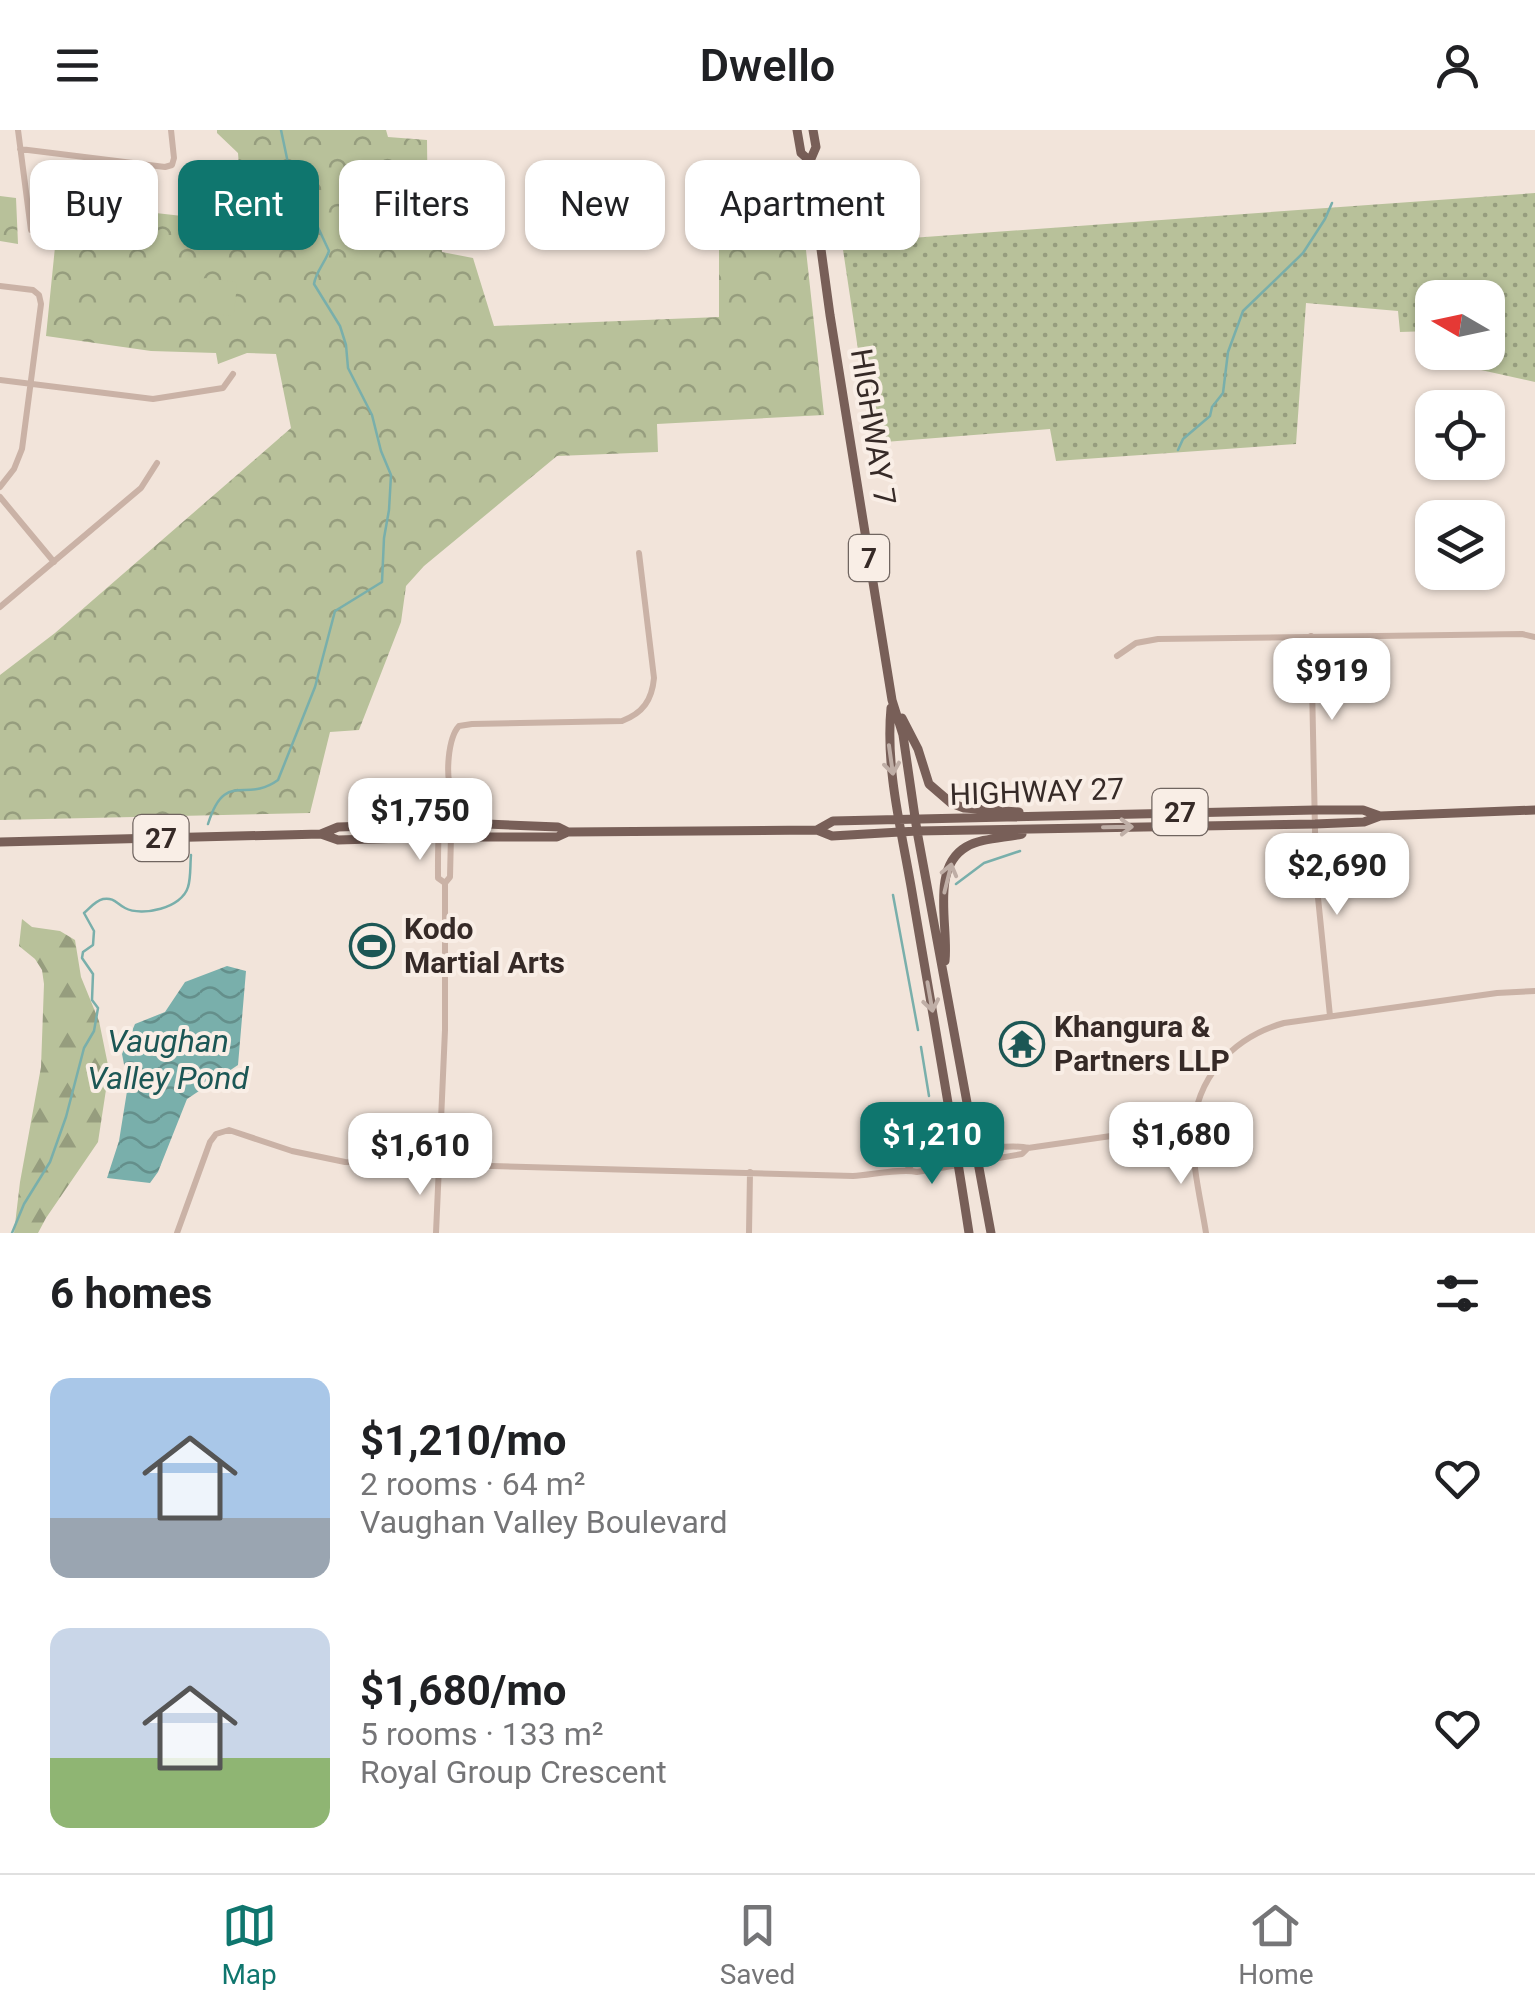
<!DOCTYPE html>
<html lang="en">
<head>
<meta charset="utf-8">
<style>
	:root { --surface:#fff; --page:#f6f6f6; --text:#202124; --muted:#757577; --line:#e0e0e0; --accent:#0f766e }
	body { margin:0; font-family:Roboto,sans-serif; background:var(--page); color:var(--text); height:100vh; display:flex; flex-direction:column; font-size:38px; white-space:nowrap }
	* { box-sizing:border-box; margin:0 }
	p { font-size:32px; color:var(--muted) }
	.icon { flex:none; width:55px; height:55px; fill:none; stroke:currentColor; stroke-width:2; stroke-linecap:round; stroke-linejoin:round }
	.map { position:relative; height:1103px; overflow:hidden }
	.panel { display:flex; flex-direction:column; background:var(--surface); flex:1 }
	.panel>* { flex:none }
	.banner { position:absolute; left:30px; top:30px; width:1000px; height:90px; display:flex; gap:20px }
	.needle { width:65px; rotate:279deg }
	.buttons { position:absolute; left:1415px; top:150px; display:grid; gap:20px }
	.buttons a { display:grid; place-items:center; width:90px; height:90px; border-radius:20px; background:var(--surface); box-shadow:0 2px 8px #0004; font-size:50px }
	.price { position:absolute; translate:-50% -85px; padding:0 22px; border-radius:20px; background:#fff; color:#222; font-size:32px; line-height:65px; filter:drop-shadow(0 2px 5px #0008) }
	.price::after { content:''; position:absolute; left:50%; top:60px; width:30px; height:22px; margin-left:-15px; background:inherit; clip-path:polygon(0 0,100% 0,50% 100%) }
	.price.on { background:var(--accent); color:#fff }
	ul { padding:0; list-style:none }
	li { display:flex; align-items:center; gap:30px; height:250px; padding:0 50px }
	li span { display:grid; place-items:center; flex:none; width:280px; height:200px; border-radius:20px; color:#555 }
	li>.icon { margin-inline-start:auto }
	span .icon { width:120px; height:120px; fill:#fffc; stroke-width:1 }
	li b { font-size:42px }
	h2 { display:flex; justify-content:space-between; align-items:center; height:120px; padding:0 50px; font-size:42px }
	.chip { padding:0 35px; border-radius:20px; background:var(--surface); box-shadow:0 2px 8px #0004; font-size:35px; line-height:90px }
	.chip.on { background:var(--accent); color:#fff }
	header { display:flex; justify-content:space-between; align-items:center; height:130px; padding:0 50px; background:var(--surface); font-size:45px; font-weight:600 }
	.tabs { display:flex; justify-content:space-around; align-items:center; height:140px; border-top:2px solid var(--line); background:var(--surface); font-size:28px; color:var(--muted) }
	.tabs a { display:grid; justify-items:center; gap:5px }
	.tabs .on { color:var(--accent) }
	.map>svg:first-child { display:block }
	.grass { fill:url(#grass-dots) }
	.forest { fill:url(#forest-firs) }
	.park { fill:url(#park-crowns) }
	.pitch { fill:#b8c19a }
	.water { fill:url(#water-waves) }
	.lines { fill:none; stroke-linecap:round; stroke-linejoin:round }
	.stream { stroke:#79afab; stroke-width:2.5 }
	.minor { stroke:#cab2a6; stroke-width:6 }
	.major { stroke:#785f58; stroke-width:9 }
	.oneway { stroke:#bfaea6 }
	.labels { text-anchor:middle; stroke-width:8; stroke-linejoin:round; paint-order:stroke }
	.shield { fill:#f9eee6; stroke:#706560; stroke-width:2.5 }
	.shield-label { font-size:28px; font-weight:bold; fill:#362a27 }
	.street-label { font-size:30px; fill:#362a27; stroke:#f9eee6 }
	.poi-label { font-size:30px; font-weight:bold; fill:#362a27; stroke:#f9eee6; text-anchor:start }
	.water-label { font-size:32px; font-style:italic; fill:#1c5755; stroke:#f9eee6 }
</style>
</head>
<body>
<header><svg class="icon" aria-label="menu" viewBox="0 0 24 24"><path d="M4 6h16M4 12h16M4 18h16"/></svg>Dwello<svg class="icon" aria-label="person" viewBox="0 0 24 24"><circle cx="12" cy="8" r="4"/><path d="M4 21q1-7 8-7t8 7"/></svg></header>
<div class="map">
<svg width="1535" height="1103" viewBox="0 0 1535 1103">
	<defs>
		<pattern id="grass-dots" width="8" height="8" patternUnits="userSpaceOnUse" patternTransform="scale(2.5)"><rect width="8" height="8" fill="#b8c19a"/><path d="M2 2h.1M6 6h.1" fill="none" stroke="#969d7e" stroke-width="1.8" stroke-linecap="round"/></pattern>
		<pattern id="forest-firs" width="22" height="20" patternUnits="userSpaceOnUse" patternTransform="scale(2.5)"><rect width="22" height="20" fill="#b8c19a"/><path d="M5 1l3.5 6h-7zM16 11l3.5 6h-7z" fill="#969d7e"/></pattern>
		<pattern id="park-crowns" width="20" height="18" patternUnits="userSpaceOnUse" patternTransform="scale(2.5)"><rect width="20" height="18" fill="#b8c19a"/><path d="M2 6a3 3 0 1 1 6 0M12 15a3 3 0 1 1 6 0" fill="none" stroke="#969d7e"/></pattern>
		<pattern id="water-waves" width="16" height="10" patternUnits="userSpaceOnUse" patternTransform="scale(2.5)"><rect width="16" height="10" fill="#79afab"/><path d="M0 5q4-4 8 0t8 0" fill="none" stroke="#648f8b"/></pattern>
	</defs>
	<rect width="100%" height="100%" fill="#f2e4da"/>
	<path class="grass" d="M1535 63V252L1445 232 1444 223 1488 222V168H1432V201L1400 202 1398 181 1306 173 1296 314 1056 331 1050 299 872 313 842 113Z"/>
	<path class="forest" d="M22 789 32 797 60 801 75 810 81 847 99 891 109 940 98 1012 46 1088 38 1103H14L20 1052 41 937 44 854 42 840 35 829 19 816Z"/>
	<path class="park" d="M217 0H386L388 7 427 10 428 96 441 98 442 122 473 128 494 196 719 187V115L805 111 824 285 657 294 658 322 557 326 424 436 406 456 401 492 359 600 330 602 310 683 0 690V545L55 503 291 298 276 224 247 223 218 234 216 223 151 221 46 206 55 117 35 114 43 102 38 69 55 72V75L64 76 69 73 243 93 238 23 217 3Z
		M0 66 16 68 18 114 0 111Z"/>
	<path class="pitch" d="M205 148 235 152 237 155 234 182 231 186 201 182 197 177 200 151Z"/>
	<path class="water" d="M227 836 246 841 238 935 187 969 158 1042 150 1053 107 1048 119 1011 128 955 122 924 135 894 165 882 185 852Z"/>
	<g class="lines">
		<path class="stream" d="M1178 320 1183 309 1210 286 1212 277 1223 263 1228 222 1243 181 1303 123 1325 89 1332 73
			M208 694C225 639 245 674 278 650L315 557 335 481 382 452 384 408 389 380 391 345 381 321 372 285 348 238 346 215 340 196 314 154C316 141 325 133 329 121L288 33 281 0
			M956 754 984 733 1020 721
			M893 765 918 900
			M921 917 929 966
			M12 1103 24 1074 50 1032 66 987 84 918 94 901 98 878 92 870 93 844 82 828 83 822 93 815 94 801 84 783C90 778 95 771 103 769 114 767 117 774 125 778 142 787 182 778 188 757 191 748 190 735 191 725"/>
		<path class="minor" d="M18 0 31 100
			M20 19 165 37 172 35 174 28 171 0
			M0 156 33 160 39 165 41 174 22 319 14 339 0 357
			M0 250 153 269 223 258 233 244
			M0 367 54 432
			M0 477 141 358 157 333
			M1311 506 1316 748 1330 886
			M1117 526 1136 513 1158 509 1522 504 1535 507
			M445 753 438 748C438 718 437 683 448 655
			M908 1039C910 1037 911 1035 913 1033 927 1024 1011 1013 1028 1018L1111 1006H1193
			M177 1103 210 1012 216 1004 229 1000 292 1021 345 1032 853 1046C871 1045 902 1038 917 1042L1022 1024 1028 1018
			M436 1103 445 900V753L450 747 452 662C445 646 448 608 459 596L472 594 622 591C643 583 652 570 654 548L639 423
			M749 1103 750 1042
			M1206 1103C1201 1071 1192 1036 1193 1003 1195 948 1233 907 1284 893L1497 863 1535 861"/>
		<path class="major" d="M797 0 801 23 810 31
			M813 0 816 17 810 31 817 90 830 185 882 508 892 570 903 605 917 701 991 1103
			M891 578C885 641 903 706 913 768 932 880 952 991 969 1103
			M902 588 918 619 929 654 951 673 964 678 1019 682
			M817 700 833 691 1315 680H1363L1380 686
			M321 704 338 697 463 693 558 697 568 702
			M0 712 321 704 338 710 439 707H557L568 702 817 700 832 706 917 701 1315 694 1364 692 1380 686 1535 680
			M945 831C949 797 930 738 966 717 981 708 1005 708 1022 704"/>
	</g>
	<defs><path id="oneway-shaft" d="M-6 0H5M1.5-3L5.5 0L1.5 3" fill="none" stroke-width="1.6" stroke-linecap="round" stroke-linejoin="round" transform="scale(2.5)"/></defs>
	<g class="oneway">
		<use href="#oneway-shaft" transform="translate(891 630) rotate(82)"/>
		<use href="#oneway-shaft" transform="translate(1118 697) rotate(-1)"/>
		<use href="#oneway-shaft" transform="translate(948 748) rotate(-76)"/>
		<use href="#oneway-shaft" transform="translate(930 867) rotate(80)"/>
	</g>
	<defs>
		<symbol id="stadium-ring" viewBox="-11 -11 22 22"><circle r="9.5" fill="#f9eee6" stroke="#1c5755" stroke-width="1.5"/><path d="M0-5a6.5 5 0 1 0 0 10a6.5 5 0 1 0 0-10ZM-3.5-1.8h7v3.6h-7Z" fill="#1c5755"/></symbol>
		<symbol id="temple-ring" viewBox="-11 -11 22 22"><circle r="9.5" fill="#f9eee6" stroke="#1c5755" stroke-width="1.5"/><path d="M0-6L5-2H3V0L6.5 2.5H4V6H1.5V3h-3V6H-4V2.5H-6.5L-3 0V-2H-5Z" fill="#1c5755"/></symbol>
	</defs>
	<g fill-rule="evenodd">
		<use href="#stadium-ring" x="347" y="791" width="50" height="50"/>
		<use href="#temple-ring" x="997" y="889" width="50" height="50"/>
	</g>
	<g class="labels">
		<g class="shield">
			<rect x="849" y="405" width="40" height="46" rx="8"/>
			<rect x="1152.5" y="659" width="55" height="46" rx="8"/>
			<rect x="133.5" y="685" width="55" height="46" rx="8"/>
		</g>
		<g class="shield-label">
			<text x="869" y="438">7</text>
			<text x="1180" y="692">27</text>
			<text x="161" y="718">27</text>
		</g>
		<g class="street-label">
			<text transform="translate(873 297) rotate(81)" y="10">HIGHWAY 7</text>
			<text transform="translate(1037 662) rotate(-2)" y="10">HIGHWAY 27</text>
		</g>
		<g class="poi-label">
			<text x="404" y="809">Kodo<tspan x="404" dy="34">Martial Arts</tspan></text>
			<text x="1054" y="907">Khangura &amp;<tspan x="1054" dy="34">Partners LLP</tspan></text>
		</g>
		<g class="water-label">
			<text x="168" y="922">Vaughan<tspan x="168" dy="37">Valley Pond</tspan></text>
		</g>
	</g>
</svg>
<div class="buttons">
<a><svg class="needle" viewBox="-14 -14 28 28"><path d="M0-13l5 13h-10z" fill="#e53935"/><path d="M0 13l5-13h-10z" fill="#757577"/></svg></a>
<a><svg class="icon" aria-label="locate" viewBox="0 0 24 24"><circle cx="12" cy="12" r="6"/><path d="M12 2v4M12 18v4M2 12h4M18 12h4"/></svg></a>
<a><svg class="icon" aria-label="layers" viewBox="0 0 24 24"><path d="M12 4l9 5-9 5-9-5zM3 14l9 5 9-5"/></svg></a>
</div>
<b class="price" style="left:1332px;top:593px">$919</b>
<b class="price" style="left:420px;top:733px">$1,750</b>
<b class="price" style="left:1337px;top:788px">$2,690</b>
<b class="price on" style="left:932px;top:1057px">$1,210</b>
<b class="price" style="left:1181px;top:1057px">$1,680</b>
<b class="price" style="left:420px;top:1068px">$1,610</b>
<div class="banner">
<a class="chip">Buy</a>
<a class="chip on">Rent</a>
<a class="chip">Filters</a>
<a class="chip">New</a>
<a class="chip">Apartment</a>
</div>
</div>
<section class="panel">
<h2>6 homes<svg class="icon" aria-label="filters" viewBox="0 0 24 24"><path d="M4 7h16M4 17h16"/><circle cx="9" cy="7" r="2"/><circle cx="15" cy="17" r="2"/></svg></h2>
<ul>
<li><span style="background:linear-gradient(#a9c7e8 70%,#9aa5b1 0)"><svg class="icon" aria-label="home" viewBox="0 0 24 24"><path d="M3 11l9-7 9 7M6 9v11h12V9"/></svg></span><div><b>$1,210/mo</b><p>2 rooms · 64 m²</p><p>Vaughan Valley Boulevard</p></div><svg class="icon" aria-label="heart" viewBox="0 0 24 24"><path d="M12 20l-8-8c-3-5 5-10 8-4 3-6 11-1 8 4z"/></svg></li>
<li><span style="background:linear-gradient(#c9d6e8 65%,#8fb573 0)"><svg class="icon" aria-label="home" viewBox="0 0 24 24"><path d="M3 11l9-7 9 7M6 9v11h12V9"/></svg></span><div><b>$1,680/mo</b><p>5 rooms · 133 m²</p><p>Royal Group Crescent</p></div><svg class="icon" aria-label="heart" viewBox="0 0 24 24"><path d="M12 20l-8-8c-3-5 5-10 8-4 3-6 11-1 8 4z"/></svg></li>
</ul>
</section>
<nav class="tabs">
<a class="on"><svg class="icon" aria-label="map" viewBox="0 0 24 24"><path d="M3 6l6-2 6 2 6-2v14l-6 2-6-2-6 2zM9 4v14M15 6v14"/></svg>Map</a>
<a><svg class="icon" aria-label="saved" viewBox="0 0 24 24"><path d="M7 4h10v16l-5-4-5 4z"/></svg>Saved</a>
<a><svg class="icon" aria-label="home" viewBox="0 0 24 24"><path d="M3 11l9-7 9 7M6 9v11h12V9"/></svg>Home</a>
</nav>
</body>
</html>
